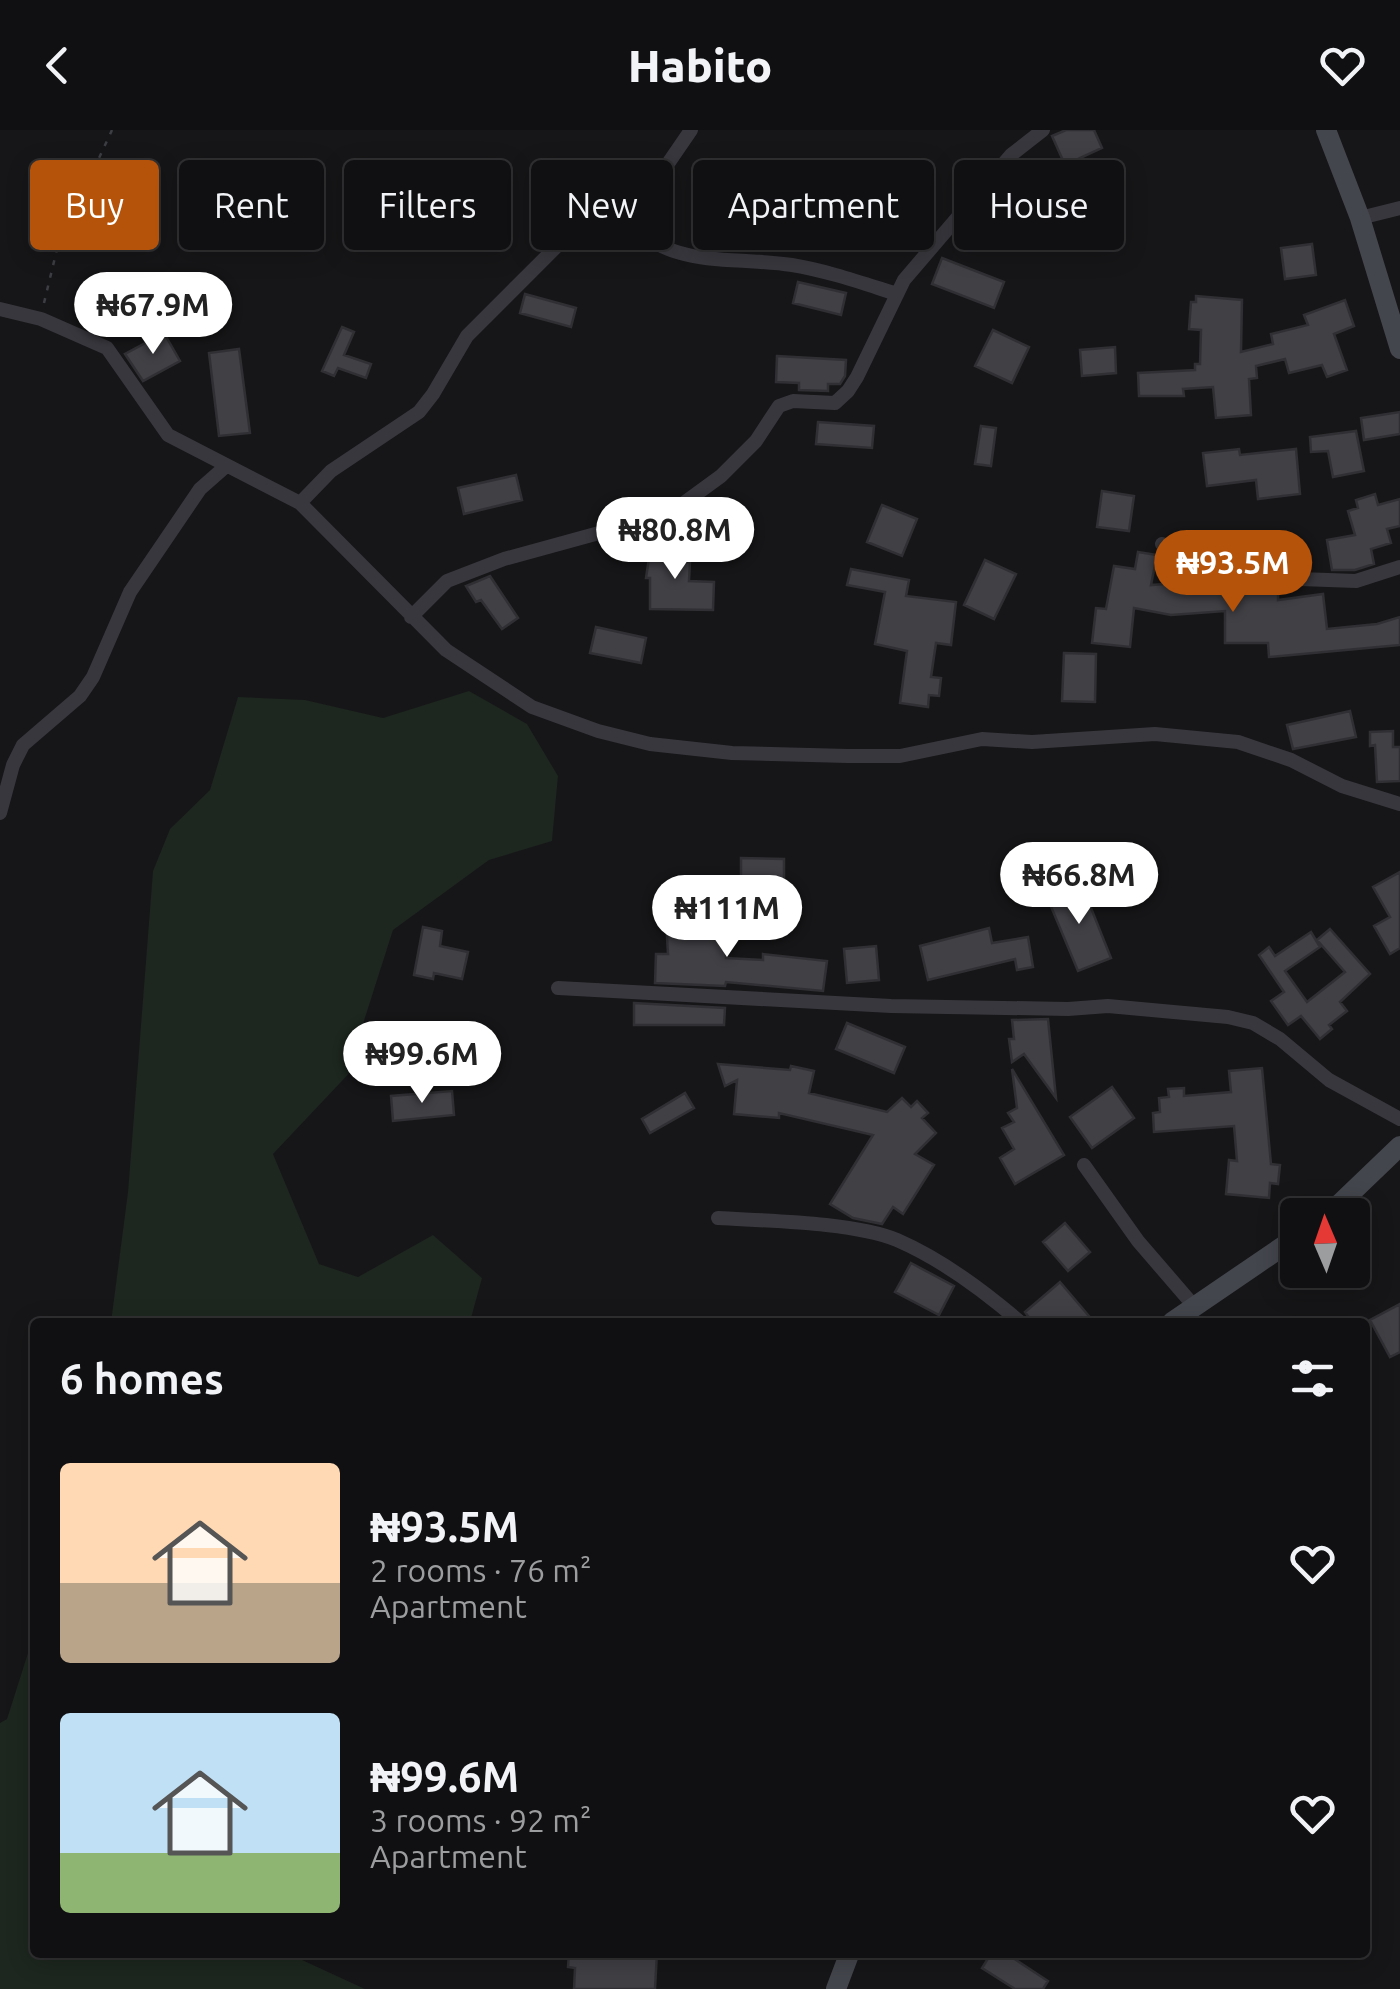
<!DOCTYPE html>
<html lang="en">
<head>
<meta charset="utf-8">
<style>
	:root { --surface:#101012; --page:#19191b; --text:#f1f3f6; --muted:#9c9d9f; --line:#303032; --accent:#b45309 }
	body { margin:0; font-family:Ubuntu,sans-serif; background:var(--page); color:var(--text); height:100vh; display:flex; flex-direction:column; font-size:38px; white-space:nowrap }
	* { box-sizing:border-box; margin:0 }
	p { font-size:32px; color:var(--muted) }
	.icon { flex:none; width:55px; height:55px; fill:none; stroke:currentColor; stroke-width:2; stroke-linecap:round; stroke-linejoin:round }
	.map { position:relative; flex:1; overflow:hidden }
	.side { position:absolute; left:30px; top:1188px; width:1340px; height:640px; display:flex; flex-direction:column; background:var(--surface); border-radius:10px; box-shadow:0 5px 25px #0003,0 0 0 2px var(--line) }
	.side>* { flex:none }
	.banner { position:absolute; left:30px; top:30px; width:1340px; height:90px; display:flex; gap:20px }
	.needle { width:65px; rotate:358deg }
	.fabs { position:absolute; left:1280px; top:1068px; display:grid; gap:20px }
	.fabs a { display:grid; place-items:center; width:90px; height:90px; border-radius:10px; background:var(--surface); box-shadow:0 5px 25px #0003,0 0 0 2px var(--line); font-size:50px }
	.price { position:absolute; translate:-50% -85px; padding:0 22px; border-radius:35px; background:#fff; color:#222; font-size:32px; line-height:65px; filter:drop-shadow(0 2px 5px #0008) }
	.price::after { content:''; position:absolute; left:50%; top:60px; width:30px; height:22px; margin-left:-15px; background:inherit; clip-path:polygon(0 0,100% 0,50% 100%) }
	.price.active { background:var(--accent); color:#fff }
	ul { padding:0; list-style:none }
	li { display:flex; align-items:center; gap:30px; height:250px; padding:0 30px }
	li span { display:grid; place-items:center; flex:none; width:280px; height:200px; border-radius:10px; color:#555 }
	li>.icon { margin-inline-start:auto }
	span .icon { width:120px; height:120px; fill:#fffc; stroke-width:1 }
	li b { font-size:42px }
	h2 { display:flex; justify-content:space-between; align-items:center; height:120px; padding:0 30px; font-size:42px }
	.pill { padding:0 35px; border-radius:10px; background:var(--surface); box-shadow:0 5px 25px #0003,0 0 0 2px var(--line); font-size:35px; line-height:90px }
	.pill.active { background:var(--accent); color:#fff }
	header { display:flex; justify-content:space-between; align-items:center; height:130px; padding:0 30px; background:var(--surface); font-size:45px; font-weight:800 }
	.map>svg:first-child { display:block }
	.green { fill:#1d261f }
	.building { fill:#404045; stroke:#303034; stroke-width:2.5 }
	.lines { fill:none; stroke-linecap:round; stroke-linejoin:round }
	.path { stroke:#3c3e44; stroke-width:2.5; stroke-dasharray:5 8; stroke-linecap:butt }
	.minor { stroke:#37373d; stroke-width:14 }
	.secondary { stroke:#44464d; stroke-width:20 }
</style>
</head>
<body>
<header><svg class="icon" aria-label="back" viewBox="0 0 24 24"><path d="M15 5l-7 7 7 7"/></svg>Habito<svg class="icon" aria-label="heart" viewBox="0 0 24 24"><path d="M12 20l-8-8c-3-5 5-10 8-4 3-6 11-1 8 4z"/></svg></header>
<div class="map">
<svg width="1400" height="1859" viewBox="0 0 1400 1859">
	<rect width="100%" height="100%" fill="#161618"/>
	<path class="green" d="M469 561 527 594 558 646 552 711 489 730 393 800 363 894 357 935 273 1024 319 1134 358 1147 433 1105 482 1148 470 1192H111L128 1062 153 741 170 699 210 660 238 567 305 570 383 588Z
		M35 1501V1822L287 1823 365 1859H0V1593L7 1589Z"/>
	<path class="building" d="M1066 0H1094L1102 18 1065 35 1052 6Z
		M1312 114 1316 145 1285 149 1281 118Z
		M942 128 1004 152 994 178 932 154Z
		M798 152 846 163 841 185 793 173Z
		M525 164 576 178 571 197 520 183Z
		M1196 166 1242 170 1241 222 1273 214 1271 204 1308 195 1304 185 1345 170 1354 196 1334 204 1347 240 1327 247 1322 235 1289 243 1285 229 1256 236 1257 248 1249 249 1251 285 1216 288 1213 257 1183 259 1184 266H1139L1138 243 1195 240V234H1200L1201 200 1189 199 1191 172H1196Z
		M342 197 354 202 344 225 371 234 366 248 338 238 334 246 322 241Z
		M993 200 1029 217 1012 253 975 236Z
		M164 203 180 231 143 251 125 224Z
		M1115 217 1116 243 1082 246 1080 220Z
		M239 219 250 303 219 306 209 223Z
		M777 226 846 230 845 246 840 254H828V261L799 260V253L776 252Z
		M1400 282V304L1364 310 1361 288Z
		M818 292 874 296 872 318 816 314Z
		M981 296 996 298 991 336 975 334Z
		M1356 301 1364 341 1333 347 1328 321 1311 322 1310 307Z
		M1239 319 1240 325 1296 319 1300 364 1258 369 1256 350 1207 356 1203 323Z
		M516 345 522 370 464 384 458 358Z
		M1102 361 1134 366 1129 401 1097 397Z
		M1375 364 1378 375 1400 369V396L1387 399 1391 413 1371 419 1374 434 1355 440H1332L1327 410 1355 405 1348 381 1358 378 1356 370Z
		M882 375 917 389 902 426 867 412Z
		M651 414H681L680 432H690L689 451 714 452 713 480 650 479V448H646Z
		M1138 422 1157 425 1151 455 1214 450 1215 463 1278 461V470L1323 464 1327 499 1377 494 1400 487V515L1269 527 1268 513H1225V481L1171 485 1134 478 1130 517 1092 513 1096 478 1106 479 1114 436 1135 439Z
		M985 430 1016 444 994 489 964 475Z
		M851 439 909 450 906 466 956 472 951 515 936 513 931 547 941 548 939 566 929 565 928 577 900 573 907 521 875 514 885 462 847 455Z
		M490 446 518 488 502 499 481 470 476 472 466 456Z
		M596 497 646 508 641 533 590 523Z
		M1064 523 1096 524 1095 572 1062 571Z
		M1350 581 1356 607 1293 619 1287 595Z
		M1393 601V617H1400V651L1377 652 1375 615 1370 616V602Z
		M741 728 784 729V759H741Z
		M1400 742V818L1390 824 1374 796 1390 787 1373 757Z
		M1081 753 1111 828 1078 841 1047 767Z
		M724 786 726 828 763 830V824L827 831 823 861 726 852 725 856 655 853 656 824H668L666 789Z
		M423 797 442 801 440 816 468 822 462 849 434 843 433 849 414 845Z
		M989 798 992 813 1028 807 1033 837 1017 840 1015 829 928 850 920 816Z
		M1330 799 1370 844 1340 872 1347 881 1329 895 1332 899 1320 909 1301 886 1288 895 1271 871 1284 862 1259 825 1269 817 1275 826 1311 802 1320 817 1285 841 1307 872 1345 842 1317 810Z
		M876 816 879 850 847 853 844 819Z
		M634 873 725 878 724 895H634Z
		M1048 889 1056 968 1024 924 1012 932 1009 909H1014L1012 890Z
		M847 893 905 917 894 943 836 919Z
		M718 934 790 940 791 936 814 941 809 963 887 982 902 968 911 977 917 971 928 983 922 988 936 1003 915 1024 934 1035 903 1084 893 1077 882 1094 853 1088 830 1074 873 1005 779 983V988L734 984 737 950 725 956Z
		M1262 938 1271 1034 1280 1035 1278 1054 1270 1053 1269 1068 1226 1064 1229 1030 1237 1031 1234 996 1154 1002 1153 983 1160 982 1159 968 1169 967 1168 959 1184 958V966L1231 962 1229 941Z
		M1012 939 1064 1025 1015 1054 1000 1028 1014 1019 1002 998 1014 992 1008 983 1017 978Z
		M1112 957 1134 988 1092 1018 1070 987Z
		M452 961 454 985 393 991 391 966Z
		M685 963 694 978 650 1003 642 989Z
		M1065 1093 1090 1122 1068 1141 1043 1112Z
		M911 1133 954 1156 939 1185 895 1162Z
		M1060 1152 1094 1192H1033L1030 1189 1025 1182Z
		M1400 1174V1222L1390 1227 1370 1190Z
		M569 1822H657L655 1859H574L575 1838 568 1837Z
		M992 1822H1004L1048 1851 1043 1859H1015L982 1838Z"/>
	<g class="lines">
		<path class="path" d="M44 173 57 119 112 0"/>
		<path class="minor" d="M618 84C672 141 723 125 792 135 828 141 862 153 897 164
			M1360 88 1400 78
			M0 179 41 189 107 218 168 305 300 373 446 520 532 577 598 601 650 614 732 623 848 626H900L982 609 1032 612 1155 604 1238 612 1291 630 1342 656 1400 674
			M300 373 331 341 419 282 433 264 467 206 559 114 586 96 641 73 691 0
			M1162 414 1241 435 1272 448 1356 451 1400 437
			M411 487 447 451 504 429 639 392 684 373 721 346 756 311 779 276 793 271 835 273 848 261 857 247 904 150 1011 25 1043 0
			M0 683 13 635 23 615 80 566 93 547 130 462 200 359 225 337
			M558 858 891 876 1068 879 1108 876 1228 887 1253 893 1280 909 1329 950 1400 989
			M1084 1035 1138 1111 1194 1176
			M718 1088C767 1091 854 1092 897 1110 941 1129 984 1161 1020 1192"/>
		<path class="secondary" d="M1326 0 1360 88 1400 219
			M1328 1085 1400 1016
			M1172 1192 1298 1106
			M836 1859 850 1822"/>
	</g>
</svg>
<div class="fabs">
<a><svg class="needle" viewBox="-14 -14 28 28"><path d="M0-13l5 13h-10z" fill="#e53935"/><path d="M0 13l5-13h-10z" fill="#9c9d9f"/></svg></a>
</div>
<b class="price" style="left:153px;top:227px">₦67.9M</b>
<b class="price" style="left:675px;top:452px">₦80.8M</b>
<b class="price active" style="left:1233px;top:485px">₦93.5M</b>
<b class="price" style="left:1079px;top:797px">₦66.8M</b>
<b class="price" style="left:727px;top:830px">₦111M</b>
<b class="price" style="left:422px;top:976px">₦99.6M</b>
<div class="banner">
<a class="pill active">Buy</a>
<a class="pill">Rent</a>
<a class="pill">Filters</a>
<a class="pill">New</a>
<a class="pill">Apartment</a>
<a class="pill">House</a>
</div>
<section class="side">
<h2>6 homes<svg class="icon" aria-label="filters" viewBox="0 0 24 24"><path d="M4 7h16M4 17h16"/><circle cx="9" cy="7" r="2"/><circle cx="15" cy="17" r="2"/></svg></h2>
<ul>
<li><span style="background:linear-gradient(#ffd9b3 60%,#b9a48a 0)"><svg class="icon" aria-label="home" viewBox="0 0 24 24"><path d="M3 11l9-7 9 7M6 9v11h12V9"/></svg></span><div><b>₦93.5M</b><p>2 rooms · 76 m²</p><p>Apartment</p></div><svg class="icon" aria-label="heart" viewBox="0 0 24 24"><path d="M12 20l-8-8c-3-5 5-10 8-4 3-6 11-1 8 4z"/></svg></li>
<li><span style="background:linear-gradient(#bfe0f5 70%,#8fb573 0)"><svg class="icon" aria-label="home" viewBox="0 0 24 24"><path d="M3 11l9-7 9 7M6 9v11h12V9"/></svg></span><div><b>₦99.6M</b><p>3 rooms · 92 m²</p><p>Apartment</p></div><svg class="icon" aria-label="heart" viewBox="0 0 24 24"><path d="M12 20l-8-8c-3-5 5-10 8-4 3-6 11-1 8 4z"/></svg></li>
</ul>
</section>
</div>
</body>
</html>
